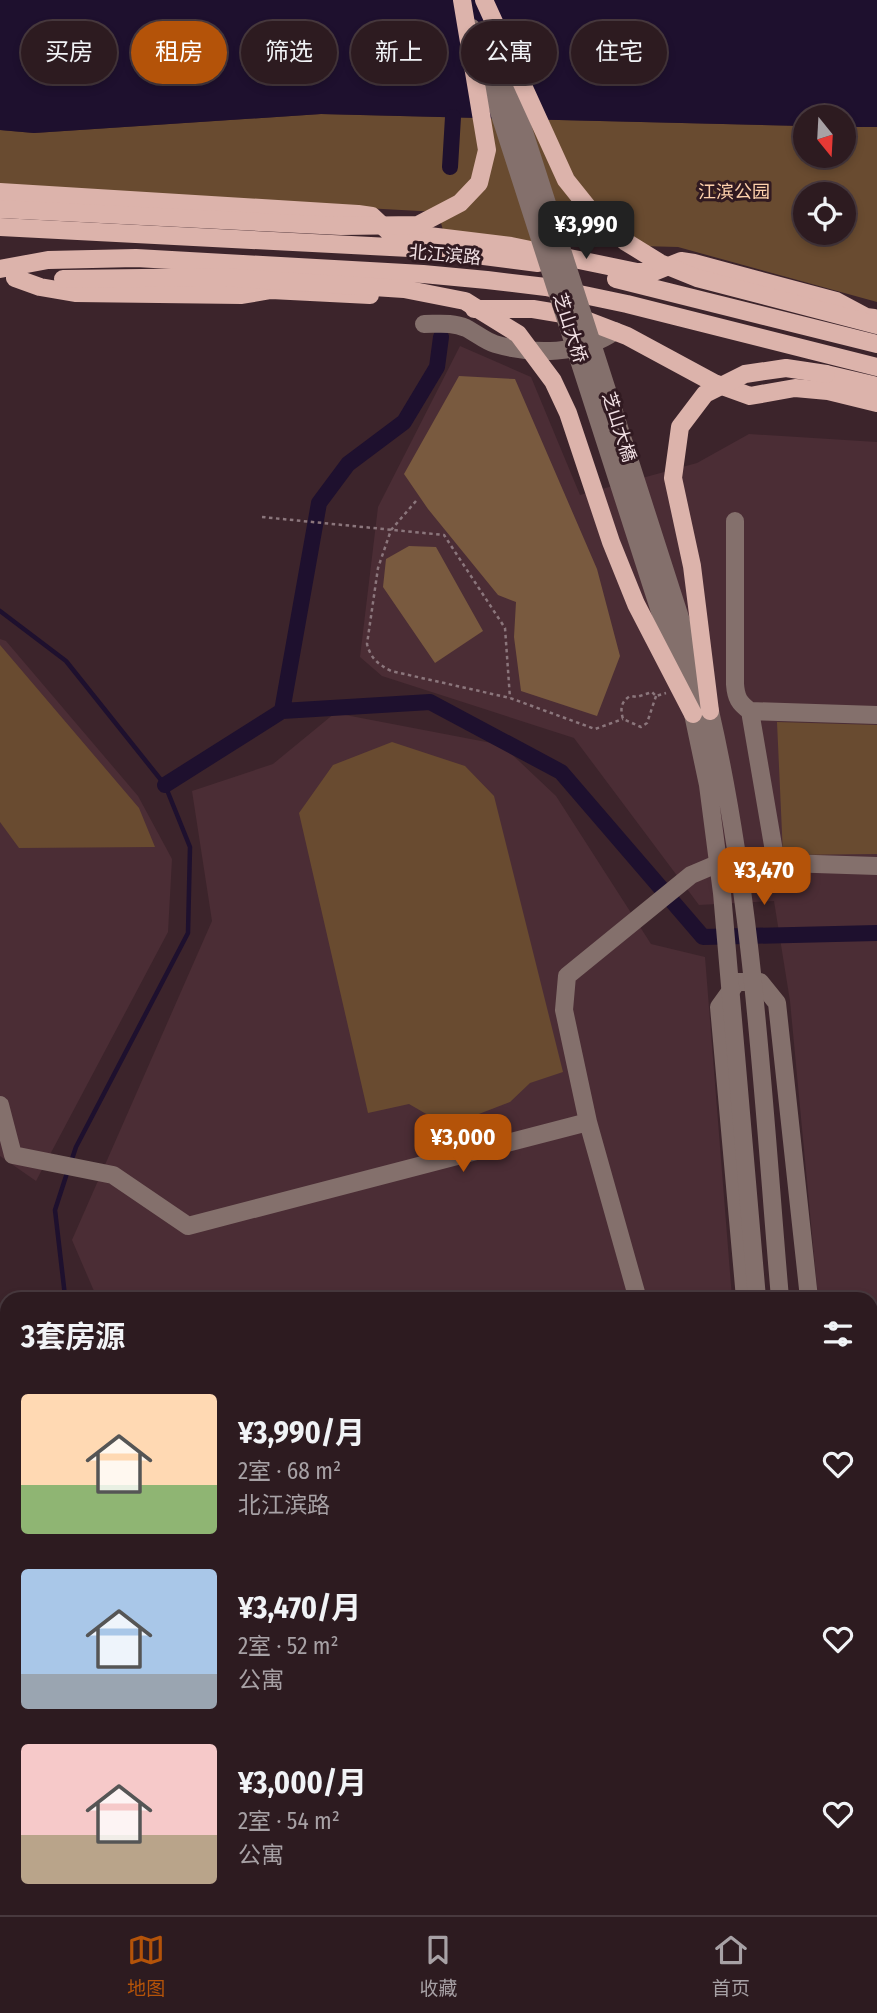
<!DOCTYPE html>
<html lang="zh">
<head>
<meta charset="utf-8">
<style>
	:root { --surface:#2d1b20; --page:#39282d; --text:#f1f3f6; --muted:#a7a1a5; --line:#48393e; --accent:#b45309 }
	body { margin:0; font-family:"Fira Sans Condensed","Noto Sans SC",sans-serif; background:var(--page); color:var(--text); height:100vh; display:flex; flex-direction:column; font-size:26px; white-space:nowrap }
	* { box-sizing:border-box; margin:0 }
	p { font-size:23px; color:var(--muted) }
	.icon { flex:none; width:38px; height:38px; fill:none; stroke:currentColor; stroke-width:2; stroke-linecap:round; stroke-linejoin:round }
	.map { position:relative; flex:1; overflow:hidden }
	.details { position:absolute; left:0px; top:1292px; width:878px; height:625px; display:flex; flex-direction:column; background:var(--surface); border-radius:21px 21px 0 0; box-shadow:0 4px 10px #0003,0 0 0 2px var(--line) }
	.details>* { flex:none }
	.hud { position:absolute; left:21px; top:21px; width:836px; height:63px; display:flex; gap:14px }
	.needle { width:46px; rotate:162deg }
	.controls { position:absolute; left:793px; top:105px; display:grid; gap:14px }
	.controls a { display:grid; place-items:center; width:63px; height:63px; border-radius:50%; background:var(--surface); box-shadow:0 4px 10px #0003,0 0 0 2px var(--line); font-size:35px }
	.price { position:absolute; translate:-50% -60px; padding:0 16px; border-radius:14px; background:var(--accent); color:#fff; font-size:23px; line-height:46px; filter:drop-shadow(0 2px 4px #0008) }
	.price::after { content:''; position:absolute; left:50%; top:42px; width:21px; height:16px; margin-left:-10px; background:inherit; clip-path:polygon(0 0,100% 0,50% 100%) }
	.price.selected { background:#222; color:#fff }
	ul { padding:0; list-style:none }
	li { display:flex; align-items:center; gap:21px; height:175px; padding:0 21px }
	li span { display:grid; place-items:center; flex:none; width:196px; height:140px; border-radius:7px; color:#555 }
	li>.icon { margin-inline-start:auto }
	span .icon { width:84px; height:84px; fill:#fffc; stroke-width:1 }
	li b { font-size:30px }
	h2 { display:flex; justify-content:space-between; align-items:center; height:84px; padding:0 21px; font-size:30px }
	.chip { padding:0 24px; border-radius:32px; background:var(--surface); box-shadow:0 4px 10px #0003,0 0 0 2px var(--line); font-size:24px; line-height:63px }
	.chip.selected { background:var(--accent); color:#fff }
	.dock { display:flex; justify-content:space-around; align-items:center; height:98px; border-top:2px solid var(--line); background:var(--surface); font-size:19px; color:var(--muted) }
	.dock a { display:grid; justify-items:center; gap:4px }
	.dock .selected { color:var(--accent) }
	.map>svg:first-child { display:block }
	.built { fill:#4b2d35 }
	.green { fill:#694b30; fill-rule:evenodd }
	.forest { fill:#795a3f }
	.water { fill:#1e102e }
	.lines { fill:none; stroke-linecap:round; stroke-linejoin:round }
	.stream { stroke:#1e102e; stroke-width:4.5 }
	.canal { stroke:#1e102e; stroke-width:16 }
	.path { stroke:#8b767c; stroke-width:2.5; stroke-dasharray:3.5 3.5; stroke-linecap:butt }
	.minor { stroke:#84706c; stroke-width:18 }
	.major { stroke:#dcb3ab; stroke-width:18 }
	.minor-bridge { stroke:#84706c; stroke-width:18 }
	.major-bridge { stroke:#dcb3ab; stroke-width:18 }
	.labels { text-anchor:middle; stroke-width:6; stroke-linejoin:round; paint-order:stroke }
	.park-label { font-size:18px; fill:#ffd2ad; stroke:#311a21 }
	.street-label { font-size:18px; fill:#f1e0e4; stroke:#311a21 }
</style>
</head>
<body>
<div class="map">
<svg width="877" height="1915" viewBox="0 0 877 1915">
	<rect width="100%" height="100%" fill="#3c242b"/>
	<path class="built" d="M460 346 531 377 580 495 697 463 749 434 877 442V1411H872V1298H818L790 1001 774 901 699 905 574 738 382 676 360 657 378 507Z
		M0 639 6 641 138 796 172 859 168 932 36 1181 0 1156Z
		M335 713 502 745 556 796 651 944 705 957 732 1298H97L72 1240 212 921 192 791 273 764Z"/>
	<path class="green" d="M321 114 805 126V156H844V127H877V302L678 247 446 241 438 212 0 188V130L34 133ZM805 194H844V233H805Z
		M0 645 139 808 155 847 19 848 0 822Z
		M777 722 877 725V854L783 855Z
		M392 742 465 766 494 796 563 1072 530 1083 510 1102 471 1117 435 1119 409 1104 368 1113 299 813 333 765Z"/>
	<path class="forest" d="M459 376 515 379 597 569 620 656 597 716 521 691 514 637 516 602 498 595 428 509 404 474Z
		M409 546 436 547 483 631 435 663 383 587 386 559Z"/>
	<path class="water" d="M0 0H877V127H844V117H805V126L321 114 34 133 0 130Z"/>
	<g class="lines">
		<path class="stream" d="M0 611 66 661 165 785 190 847 188 933 76 1147 71 1162
			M67 1298 65 1296 55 1210 68 1170"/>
		<path class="canal" d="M450 167 453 117
			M441 337 437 367 404 422 348 464 319 503 282 711 430 702 561 772 703 937 877 933
			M165 785 282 711"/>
		<path class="path" d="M416 501 391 530 378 568 367 644C371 659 378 664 391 671L510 698 595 729 623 719
			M262 517 444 535 505 628 510 698
			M656 696 647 723 641 727 623 719C620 708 621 702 630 696L637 697 652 692 656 696 666 693"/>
		<path class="minor" d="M424 324C438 324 453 322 466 328 476 333 485 341 495 344 533 355 582 355 615 331
			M735 521V684C736 698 739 703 750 711L877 715
			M750 711 776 863
			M0 1105 13 1155 113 1175 188 1226 588 1122 564 1010 567 976 691 875 724 861 877 866
			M588 1122 637 1296
			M745 1298 719 1007 737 982H760L777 1003 809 1298
			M0 1314 7 1324
			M872 1675 877 1677
			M872 1693H877
			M872 1710H877
			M872 1734 877 1730
			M0 1826 7 1825
			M0 1863 7 1897
			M10 1909 11 1915
			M581 1909 583 1915
			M839 1909V1915
			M858 1909 859 1915
			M267 1915 270 1909"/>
		<path class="major" d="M0 192 358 214 372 216 388 231 511 246 637 272H654L681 261 694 263 836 301 866 317 874 318
			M0 227 429 249 538 263
			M0 269 48 260 136 258 423 274 487 280 546 287 627 304 877 367
			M15 278 40 287 75 293 242 295 271 290 370 295
			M616 279 877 344
			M474 309H533L575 316 627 336 714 383 750 396 795 388 828 391 877 403
			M826 374 877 386"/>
		<path class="minor-bridge" d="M472 28 693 714 708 785 722 893 757 1298
			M492 32 710 711C754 903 763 1102 780 1298"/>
		<path class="major-bridge" d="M484 0 566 180 594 215 626 242 660 263 697 278 877 325
			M0 209 341 226 418 225 460 203 479 183 487 150 462 0
			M63 279 221 277 404 289 465 301 518 334 553 381 568 413 611 542 636 604 693 714
			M710 711 692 566 673 478 680 427 705 394 745 374 786 368 826 374"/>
	</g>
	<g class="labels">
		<g class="park-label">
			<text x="734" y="198">江滨公园</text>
		</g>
		<g class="street-label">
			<text transform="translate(445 255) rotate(5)" y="6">北江滨路</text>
			<text transform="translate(570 328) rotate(72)" y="6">芝山大桥</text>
			<text transform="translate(619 427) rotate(72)" y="6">芝山大橋</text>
		</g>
	</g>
</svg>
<div class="controls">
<a><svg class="needle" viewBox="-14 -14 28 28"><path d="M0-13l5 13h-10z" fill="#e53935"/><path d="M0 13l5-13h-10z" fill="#a7a1a5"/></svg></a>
<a><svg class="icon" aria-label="locate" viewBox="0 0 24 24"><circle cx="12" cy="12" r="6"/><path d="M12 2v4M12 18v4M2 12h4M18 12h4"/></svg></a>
</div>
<b class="price selected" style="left:586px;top:261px">¥3,990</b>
<b class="price" style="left:764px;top:907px">¥3,470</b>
<b class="price" style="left:463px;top:1174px">¥3,000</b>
<div class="hud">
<a class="chip">买房</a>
<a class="chip selected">租房</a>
<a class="chip">筛选</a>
<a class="chip">新上</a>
<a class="chip">公寓</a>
<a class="chip">住宅</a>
</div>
<section class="details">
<h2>3套房源<svg class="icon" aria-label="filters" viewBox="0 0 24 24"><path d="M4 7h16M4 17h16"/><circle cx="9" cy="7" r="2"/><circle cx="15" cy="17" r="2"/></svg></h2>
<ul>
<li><span style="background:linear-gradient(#ffd9b3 65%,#8fb573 0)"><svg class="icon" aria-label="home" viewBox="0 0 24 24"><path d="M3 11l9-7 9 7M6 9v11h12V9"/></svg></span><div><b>¥3,990/月</b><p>2室 · 68 m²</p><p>北江滨路</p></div><svg class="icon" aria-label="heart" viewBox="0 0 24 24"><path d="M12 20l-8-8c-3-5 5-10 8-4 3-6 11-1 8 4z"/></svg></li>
<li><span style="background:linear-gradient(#a9c7e8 75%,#9aa5b1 0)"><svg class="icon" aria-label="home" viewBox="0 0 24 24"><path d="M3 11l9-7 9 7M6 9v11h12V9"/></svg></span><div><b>¥3,470/月</b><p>2室 · 52 m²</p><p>公寓</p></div><svg class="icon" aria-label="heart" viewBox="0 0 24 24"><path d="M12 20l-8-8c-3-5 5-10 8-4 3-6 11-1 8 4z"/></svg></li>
<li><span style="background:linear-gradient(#f6c9c9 65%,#b9a48a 0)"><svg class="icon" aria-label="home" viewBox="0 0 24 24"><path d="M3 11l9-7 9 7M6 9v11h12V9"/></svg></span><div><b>¥3,000/月</b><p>2室 · 54 m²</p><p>公寓</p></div><svg class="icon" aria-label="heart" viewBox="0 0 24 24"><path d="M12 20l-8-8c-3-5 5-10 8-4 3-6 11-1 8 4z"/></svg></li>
</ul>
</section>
</div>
<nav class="dock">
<a class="selected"><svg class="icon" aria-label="map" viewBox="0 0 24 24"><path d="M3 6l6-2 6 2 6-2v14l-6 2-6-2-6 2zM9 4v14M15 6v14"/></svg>地图</a>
<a><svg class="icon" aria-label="saved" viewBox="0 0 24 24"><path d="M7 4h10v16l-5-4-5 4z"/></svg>收藏</a>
<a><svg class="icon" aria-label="home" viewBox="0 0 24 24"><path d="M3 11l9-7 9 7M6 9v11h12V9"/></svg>首页</a>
</nav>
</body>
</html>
